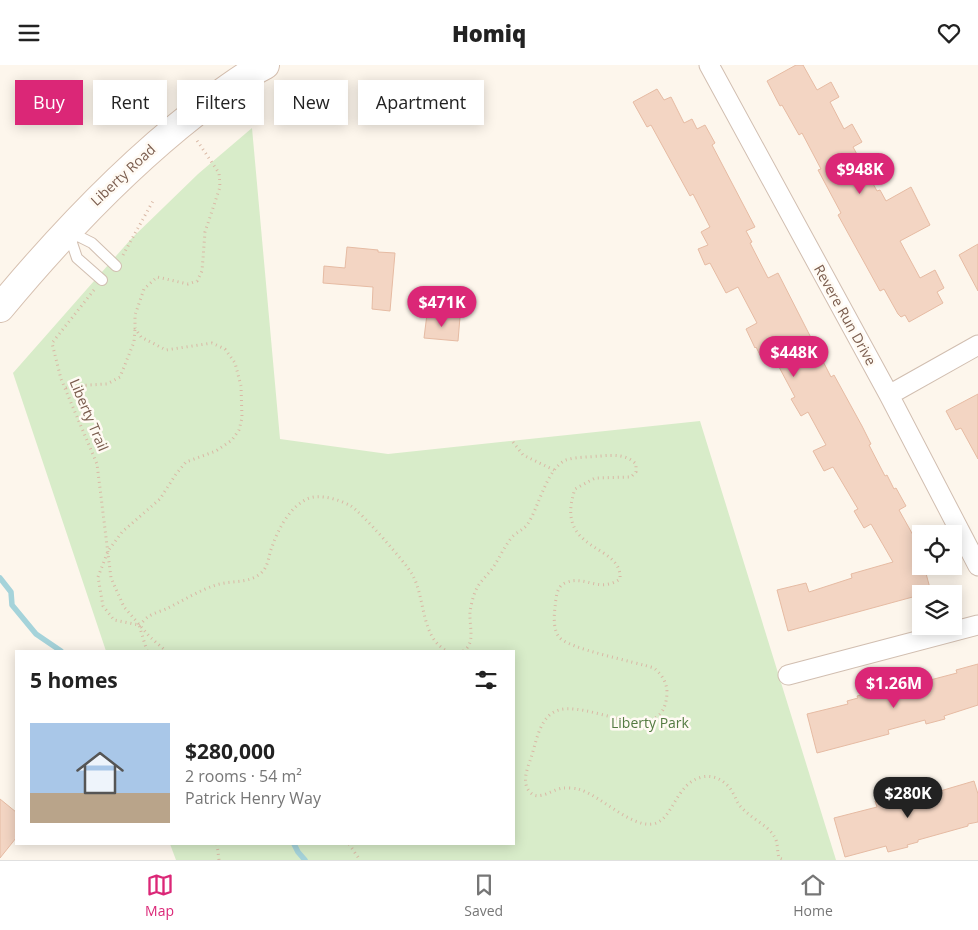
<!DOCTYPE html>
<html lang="en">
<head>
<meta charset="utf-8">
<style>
	:root { --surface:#fff; --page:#f2f2f2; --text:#222; --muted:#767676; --line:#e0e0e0; --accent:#db2777 }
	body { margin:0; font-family:"Open Sans",sans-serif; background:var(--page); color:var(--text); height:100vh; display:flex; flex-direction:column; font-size:19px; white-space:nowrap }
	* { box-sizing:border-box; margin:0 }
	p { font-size:16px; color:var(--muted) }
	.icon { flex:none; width:28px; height:28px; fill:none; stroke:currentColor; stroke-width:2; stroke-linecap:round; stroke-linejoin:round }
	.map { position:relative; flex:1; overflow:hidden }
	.sheet { position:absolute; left:15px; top:585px; width:500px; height:195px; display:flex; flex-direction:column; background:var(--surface); border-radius:0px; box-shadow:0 2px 12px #0003 }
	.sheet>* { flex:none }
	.top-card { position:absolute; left:15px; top:15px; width:500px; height:45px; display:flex; gap:10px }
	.controls { position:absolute; left:912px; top:460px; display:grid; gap:10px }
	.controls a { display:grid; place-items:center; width:50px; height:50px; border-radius:0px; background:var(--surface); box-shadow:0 2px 12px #0003; font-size:25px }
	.price { position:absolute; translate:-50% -42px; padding:0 11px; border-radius:18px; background:var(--accent); color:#fff; font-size:16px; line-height:32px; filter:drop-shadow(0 1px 2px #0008) }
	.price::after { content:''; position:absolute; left:50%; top:30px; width:15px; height:11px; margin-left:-8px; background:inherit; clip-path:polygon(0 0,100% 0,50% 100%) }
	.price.on { background:#222; color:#fff }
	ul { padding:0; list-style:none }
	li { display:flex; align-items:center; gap:15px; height:125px; padding:0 15px }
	li span { display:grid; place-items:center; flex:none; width:140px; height:100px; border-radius:0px; color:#555 }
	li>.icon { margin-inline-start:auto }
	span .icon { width:60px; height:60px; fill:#fffc; stroke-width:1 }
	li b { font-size:21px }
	h2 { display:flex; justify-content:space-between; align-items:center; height:60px; padding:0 15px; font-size:21px }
	.pill { padding:0 18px; border-radius:0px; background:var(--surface); box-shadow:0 2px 12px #0003; font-size:18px; line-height:45px }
	.pill.on { background:var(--accent); color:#fff }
	header { display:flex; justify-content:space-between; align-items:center; height:65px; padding:0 15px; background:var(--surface); font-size:22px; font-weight:800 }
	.tab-bar { display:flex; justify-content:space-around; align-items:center; height:70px; border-top:1px solid var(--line); background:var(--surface); font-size:14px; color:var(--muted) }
	.tab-bar a { display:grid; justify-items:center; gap:2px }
	.tab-bar .on { color:var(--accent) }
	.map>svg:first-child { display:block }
	.green { fill:#d8ecc9 }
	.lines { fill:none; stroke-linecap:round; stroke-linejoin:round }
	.stream { stroke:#a5d3da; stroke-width:5.5 }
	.building { fill:#f3d5c3; stroke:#e6bba3 }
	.lane-casing { stroke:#d1beb0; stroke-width:12 }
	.street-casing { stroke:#d1beb0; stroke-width:21 }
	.secondary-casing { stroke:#d6c0b0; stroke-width:30 }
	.path { stroke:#d9b8a5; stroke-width:3; stroke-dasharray:1 4; stroke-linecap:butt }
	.lane { stroke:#fff; stroke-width:10 }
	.street { stroke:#fff; stroke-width:19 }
	.secondary { stroke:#fff; stroke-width:28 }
	.labels { text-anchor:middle; stroke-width:5; stroke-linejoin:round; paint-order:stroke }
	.street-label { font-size:14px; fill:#7a5c4d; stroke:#fffaf3 }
	.park-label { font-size:14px; fill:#537a41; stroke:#fffaf3 }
</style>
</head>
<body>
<header><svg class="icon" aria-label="menu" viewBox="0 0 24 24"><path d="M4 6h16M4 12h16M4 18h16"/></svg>Homiq<svg class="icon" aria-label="heart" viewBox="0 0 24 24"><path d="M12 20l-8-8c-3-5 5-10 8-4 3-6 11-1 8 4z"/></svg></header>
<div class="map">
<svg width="978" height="795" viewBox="0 0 978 795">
	<rect width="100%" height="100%" fill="#fdf6ec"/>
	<path class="green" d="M252 63 280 374 388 389 700 356 836 795H176L170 779H514V586H106L13 308 131 174 198 109Z"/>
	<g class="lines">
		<path class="stream" d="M0 513 11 527 12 540 36 569 61 586
			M294 779 298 787 305 795"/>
	</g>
	<path class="building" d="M796 0H803L817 25 831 17 839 32 830 37 844 64 852 59 862 77 853 82 877 126 880 125 886 136 911 122 930 160 900 176 920 213 935 205 944 223 937 227 943 238 909 257 905 250 901 252 898 249 884 224 880 226 838 150 841 148 818 105 821 104 802 68 799 70 782 40 780 41 767 16Z
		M657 24 664 35 671 32 684 58 692 54 697 64 705 60 715 78 712 80 755 162 746 166 752 177 750 178 768 213 778 208 831 312 834 310 862 361 871 379 869 380 885 411 887 410 894 424 896 423 906 441 899 445 918 479 921 491V501H924L931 527 788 566 777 525 806 518 809 527 852 513 851 509 893 497 871 459 864 463 854 446 858 444 833 402 824 406 813 386 826 380 808 347 801 351 791 334 795 332 771 287 761 292 756 282 755 283 746 264 757 258 738 222 726 228 710 198 705 200 698 184 708 180 701 167 710 162 693 129 690 131 651 60 647 62 633 37Z
		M978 179V226L959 190Z
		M347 182 378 185V187L395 188 390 246 372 244 373 222 323 218 324 201 345 203Z
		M427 249 460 252 458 276 424 273Z
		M978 329V394L961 363 956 365 946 346Z
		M978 599V640L944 651 945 654 926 659 925 655 888 665 889 669 817 688 807 649 848 639 847 636 858 633 857 631 910 617 911 620 957 608 956 605Z
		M974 716 978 729V757L968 759V761L918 775V777L907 780 908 782 888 787 886 781 845 792 834 753 877 742 875 736 928 721 930 729Z
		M0 734 16 747V773L0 793Z"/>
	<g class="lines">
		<defs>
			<path id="lane" d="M68 166 92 178 116 201
				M69 169 77 193 102 215"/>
			<path id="street" d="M709 0 889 330 978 501
				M889 330 978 280
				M788 610 978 560"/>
			<path id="secondary" d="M0 243C59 172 123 104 196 47 218 31 241 12 265 0"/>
		</defs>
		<use href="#lane" class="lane-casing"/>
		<use href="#street" class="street-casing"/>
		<use href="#secondary" class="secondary-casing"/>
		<path class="path" d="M123 190 153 136
			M94 225 52 278 61 314 97 399 111 513 124 542 150 572 166 586
			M66 323 71 321 107 319 120 312 134 277 135 263
			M513 377 523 390 554 405
			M139 560C142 558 145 554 148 552 153 548 162 546 168 543 184 535 200 525 216 520 231 515 247 519 260 509 269 502 268 491 272 482 278 464 290 442 307 434 320 428 340 435 351 441 362 448 405 497 412 509 426 533 420 572 447 586
			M147 586 139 560 114 555 103 541 98 512 108 486 122 467 160 434 176 409 186 397 216 386 232 375 239 365 242 353 241 321 235 298 225 284 212 278 166 285 141 272 135 263V250L144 224 157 212 188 219 197 216 202 206 205 167 220 122 219 108 196 74
			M463 586C476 579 469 560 470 547 471 540 473 531 476 525 480 516 486 512 492 504 499 494 504 482 512 472 517 467 523 465 527 460 539 443 546 404 566 395 575 392 590 392 600 391 614 390 626 389 636 399V407L631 412 595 413 575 424C553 488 623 478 620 514 598 529 585 509 565 518 556 522 556 534 555 542 554 551 553 564 559 572 568 584 636 597 654 603 662 610 667 617 667 628 664 689 584 630 554 647 539 655 536 678 531 693 527 704 521 719 531 728 539 736 553 724 563 723 567 723 574 723 578 724 600 730 630 762 652 759 673 757 675 718 702 712 715 709 727 717 733 728 735 731 736 735 738 738 746 751 768 760 774 771 778 776 777 786 779 793L785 795
			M217 779 219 795
			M349 779 360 795"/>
		<use href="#lane" class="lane"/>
		<use href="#street" class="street"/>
		<use href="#secondary" class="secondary"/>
	</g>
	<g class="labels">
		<g class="street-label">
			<text transform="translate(123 110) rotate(-43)" y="5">Liberty Road</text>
			<text transform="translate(845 250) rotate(61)" y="5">Revere Run Drive</text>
			<text transform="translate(89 350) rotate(67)" y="5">Liberty Trail</text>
		</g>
		<g class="park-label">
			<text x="650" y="663">Liberty Park</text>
		</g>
	</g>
</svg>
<div class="controls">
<a><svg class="icon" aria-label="locate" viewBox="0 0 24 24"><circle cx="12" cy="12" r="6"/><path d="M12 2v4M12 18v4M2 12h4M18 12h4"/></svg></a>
<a><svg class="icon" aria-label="layers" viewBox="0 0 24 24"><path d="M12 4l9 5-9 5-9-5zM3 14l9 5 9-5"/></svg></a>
</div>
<b class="price" style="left:860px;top:130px">$948K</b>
<b class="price" style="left:442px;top:263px">$471K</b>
<b class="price" style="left:794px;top:313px">$448K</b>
<b class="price" style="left:894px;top:644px">$1.26M</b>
<b class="price on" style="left:908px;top:754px">$280K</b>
<div class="top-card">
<a class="pill on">Buy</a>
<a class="pill">Rent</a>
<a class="pill">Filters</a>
<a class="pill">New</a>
<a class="pill">Apartment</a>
</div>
<section class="sheet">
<h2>5 homes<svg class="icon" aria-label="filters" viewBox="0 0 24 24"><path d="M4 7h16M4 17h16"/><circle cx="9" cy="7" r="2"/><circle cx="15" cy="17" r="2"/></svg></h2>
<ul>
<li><span style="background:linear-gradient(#a9c7e8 70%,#b9a48a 0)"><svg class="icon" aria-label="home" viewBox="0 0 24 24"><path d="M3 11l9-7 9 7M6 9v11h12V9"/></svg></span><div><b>$280,000</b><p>2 rooms · 54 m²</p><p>Patrick Henry Way</p></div></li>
</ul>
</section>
</div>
<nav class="tab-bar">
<a class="on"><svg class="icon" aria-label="map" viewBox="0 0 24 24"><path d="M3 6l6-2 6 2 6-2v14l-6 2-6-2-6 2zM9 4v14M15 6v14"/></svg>Map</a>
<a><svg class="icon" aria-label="saved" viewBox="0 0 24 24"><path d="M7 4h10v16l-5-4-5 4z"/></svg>Saved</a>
<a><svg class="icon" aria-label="home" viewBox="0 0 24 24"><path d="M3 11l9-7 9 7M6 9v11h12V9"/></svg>Home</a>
</nav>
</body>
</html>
